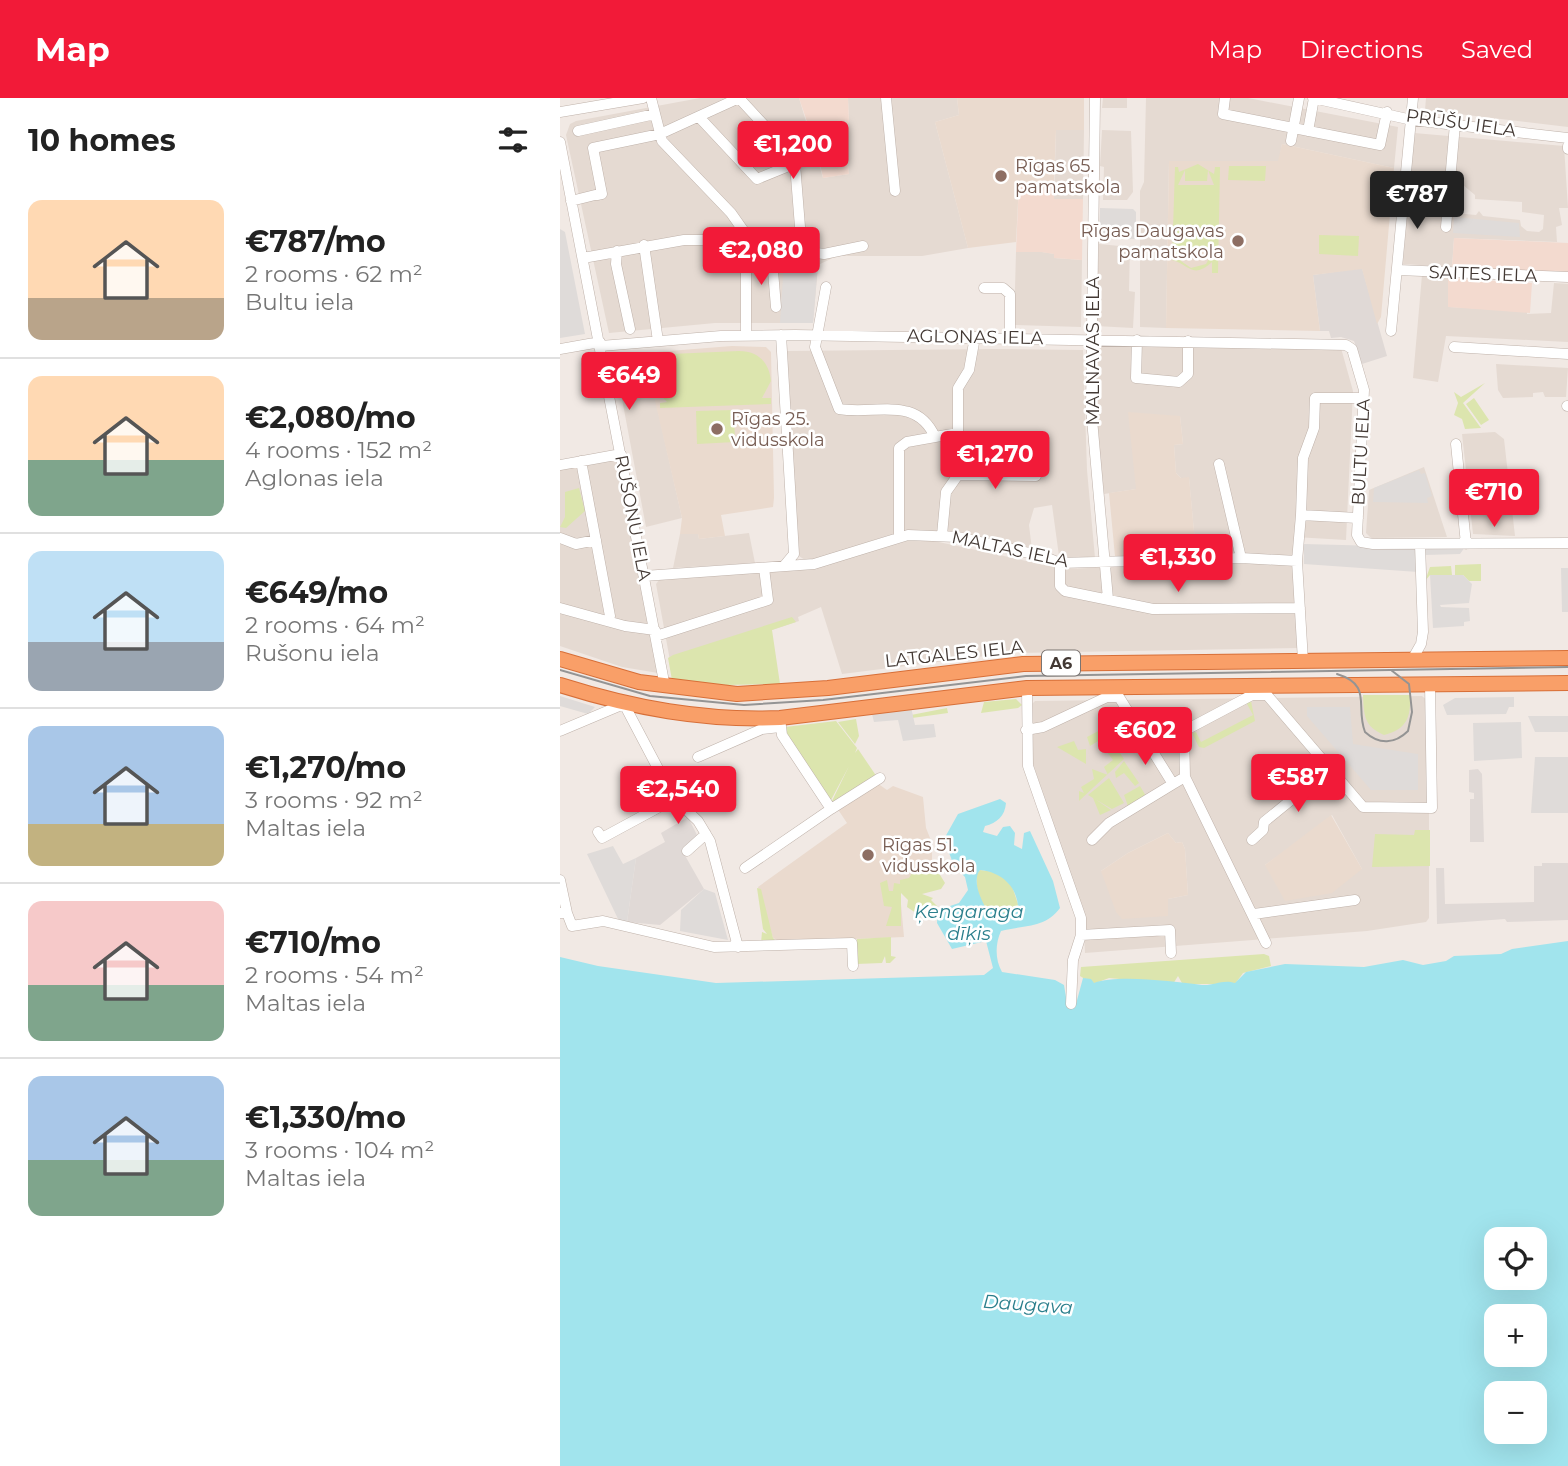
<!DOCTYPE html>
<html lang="en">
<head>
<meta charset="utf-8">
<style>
	:root { --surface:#fff; --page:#f2f2f2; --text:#222; --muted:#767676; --line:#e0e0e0; --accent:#f21a38 }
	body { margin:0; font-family:Montserrat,sans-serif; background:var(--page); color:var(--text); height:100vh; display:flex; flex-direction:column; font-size:26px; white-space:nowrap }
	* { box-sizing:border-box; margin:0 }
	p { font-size:23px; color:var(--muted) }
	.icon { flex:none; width:38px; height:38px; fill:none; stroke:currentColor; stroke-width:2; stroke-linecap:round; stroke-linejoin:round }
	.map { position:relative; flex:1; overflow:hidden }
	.side { display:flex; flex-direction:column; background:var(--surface); width:560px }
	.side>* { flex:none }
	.buttons { position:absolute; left:924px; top:1129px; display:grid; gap:14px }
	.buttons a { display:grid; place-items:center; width:63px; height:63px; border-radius:14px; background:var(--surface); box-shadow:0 7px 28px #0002; font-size:35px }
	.price { position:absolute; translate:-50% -60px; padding:0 16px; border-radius:7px; background:var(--accent); color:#fff; font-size:23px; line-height:46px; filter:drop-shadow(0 2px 4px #0008) }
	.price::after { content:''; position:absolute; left:50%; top:42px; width:21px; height:16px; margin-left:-10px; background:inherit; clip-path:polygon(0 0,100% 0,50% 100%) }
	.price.selected { background:#222; color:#fff }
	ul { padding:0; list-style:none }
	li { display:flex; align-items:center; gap:21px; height:175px; padding:0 28px }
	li+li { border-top:2px solid var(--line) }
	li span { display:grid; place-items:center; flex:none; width:196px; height:140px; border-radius:14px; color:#555 }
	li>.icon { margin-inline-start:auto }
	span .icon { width:84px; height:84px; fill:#fffc; stroke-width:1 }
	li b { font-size:30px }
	h2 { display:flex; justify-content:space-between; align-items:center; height:84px; padding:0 28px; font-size:30px }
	header { display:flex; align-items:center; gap:42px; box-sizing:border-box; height:98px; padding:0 35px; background:var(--accent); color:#fff }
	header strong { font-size:33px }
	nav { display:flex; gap:38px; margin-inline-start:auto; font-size:24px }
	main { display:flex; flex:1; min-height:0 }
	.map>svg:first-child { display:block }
	.residential { fill:#e5dad2; fill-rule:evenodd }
	.commercial { fill:#f3dacf }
	.industrial { fill:#e0d9d6 }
	.education { fill:#eadace }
	.green { fill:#dce5ae; fill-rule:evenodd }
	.parking { fill:#dfdbd9 }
	.water { fill:#a1e4ed; fill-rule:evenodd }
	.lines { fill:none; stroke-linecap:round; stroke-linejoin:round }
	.minor-casing { stroke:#bfb2aa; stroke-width:11 }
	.highway-casing { stroke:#d76f38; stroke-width:16 }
	.minor { stroke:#fff; stroke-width:10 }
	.highway { stroke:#f99f68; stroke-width:14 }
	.tram { stroke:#949494; stroke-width:2 }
	.education-dot { fill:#8d6e63; stroke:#fff; stroke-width:2.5 }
	.labels { text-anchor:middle; stroke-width:5; stroke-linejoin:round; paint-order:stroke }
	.shield { fill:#fff; stroke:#7b7471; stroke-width:2 }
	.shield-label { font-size:16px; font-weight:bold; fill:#433934 }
	.street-label { font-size:18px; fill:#433934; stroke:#fff }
	.education-label { font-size:18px; fill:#785e54; stroke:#fff; text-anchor:start }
	.water-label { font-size:19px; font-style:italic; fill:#2b7f8c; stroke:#fff }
</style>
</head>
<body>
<header>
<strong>Map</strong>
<nav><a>Map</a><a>Directions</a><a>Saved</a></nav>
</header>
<main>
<section class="side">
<h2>10 homes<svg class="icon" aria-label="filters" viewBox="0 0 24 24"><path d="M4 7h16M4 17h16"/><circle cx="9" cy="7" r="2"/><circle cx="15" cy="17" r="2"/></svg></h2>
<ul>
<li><span style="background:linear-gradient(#ffd9b3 70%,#b9a48a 0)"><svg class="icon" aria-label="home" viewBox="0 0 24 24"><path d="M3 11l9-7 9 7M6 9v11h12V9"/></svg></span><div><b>€787/mo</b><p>2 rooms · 62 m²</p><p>Bultu iela</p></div></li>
<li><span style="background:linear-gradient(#ffd9b3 60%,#7fa58c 0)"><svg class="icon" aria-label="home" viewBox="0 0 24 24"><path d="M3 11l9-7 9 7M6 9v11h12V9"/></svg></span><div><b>€2,080/mo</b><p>4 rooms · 152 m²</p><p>Aglonas iela</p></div></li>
<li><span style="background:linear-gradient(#bfe0f5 65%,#9aa5b1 0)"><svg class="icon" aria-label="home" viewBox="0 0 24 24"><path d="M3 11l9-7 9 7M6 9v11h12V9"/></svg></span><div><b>€649/mo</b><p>2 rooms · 64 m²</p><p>Rušonu iela</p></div></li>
<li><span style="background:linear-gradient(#a9c7e8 70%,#c2b280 0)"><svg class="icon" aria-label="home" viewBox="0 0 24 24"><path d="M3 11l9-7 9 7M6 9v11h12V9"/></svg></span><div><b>€1,270/mo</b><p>3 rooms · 92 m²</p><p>Maltas iela</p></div></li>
<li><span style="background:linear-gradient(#f6c9c9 60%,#7fa58c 0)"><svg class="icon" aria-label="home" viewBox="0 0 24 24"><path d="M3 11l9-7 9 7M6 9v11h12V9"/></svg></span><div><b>€710/mo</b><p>2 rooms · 54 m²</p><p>Maltas iela</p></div></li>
<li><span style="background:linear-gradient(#a9c7e8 60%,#7fa58c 0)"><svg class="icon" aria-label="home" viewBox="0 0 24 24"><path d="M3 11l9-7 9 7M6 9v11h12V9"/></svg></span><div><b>€1,330/mo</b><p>3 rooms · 104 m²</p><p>Maltas iela</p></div></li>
</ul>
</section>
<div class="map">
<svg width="1008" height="1368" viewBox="0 0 1008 1368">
	<rect width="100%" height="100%" fill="#f1e9e4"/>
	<path class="residential" d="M140 0H239L263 80 289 76 284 30 289 24 288 0H397L399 17 375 24 408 150 362 158H277L258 167 253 225H155L49 235 6 37 10 26 16 23Z
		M543 0H567V10H542Z
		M586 0H688L838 29 834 70 722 46 719 63H609L606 230 580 229V93L584 84Z
		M866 0H1008V29L865 12Z
		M496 32H524L523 101H494Z
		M542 32 571 33 573 94 567 102H543L544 69 540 68Z
		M854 35 1004 48 1008 110H999L1002 127 996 129 997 144 894 140 892 169 843 166ZM903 87 915 97V101L962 104V114L984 117 983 131 979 134 967 133 961 128 960 122 923 118 919 113 916 117 894 115 899 88Z
		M539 146 570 149 569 193 575 194 573 230 536 228Z
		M456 154H482L495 156 494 160 522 162 521 229 454 227Z
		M862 177 888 180 889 209 967 213V216L991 215 994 185 1008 186V244L886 238 878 284 853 280Z
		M538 246 781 250 793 293 786 442 735 439 731 467 736 468 738 550 449 555 282 576 261 509 238 519 239 523 212 532V540L113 579 96 486 99 482 250 471 347 443H374L504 471 676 464 674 454 636 455 629 380H621L616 375 614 347 623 346 620 318 576 391 544 396 536 313Z
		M435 251 523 252 527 372 535 460 493 459 499 458 492 407 474 410 469 427 472 452 368 434 329 437 248 464 239 458 227 253Z
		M936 266 1008 270 1006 299H985L983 294 973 295V299L943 300 938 292Z
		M86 280 91 282 122 420 86 429 59 285Z
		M935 334 944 341 955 438 913 436 902 336Z
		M58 361 98 575 62 569 0 548V370Z
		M864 369 887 439 811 440 806 435 809 392Z
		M138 435 139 441 189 435 195 465 113 470 120 436Z
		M862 598 869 604V820L866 824 807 833 525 855 523 813 472 663 469 609 475 603ZM772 717 802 771 705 767 736 745ZM608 735 616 745 622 744 625 751 628 797 608 801 541 773 568 755Z"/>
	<path class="commercial" d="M239 0H288L289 24 285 31 289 76 263 80 258 56Z
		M494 83V101H523L522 162 494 160V156L481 154H456L459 84Z
		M894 140 1008 145V175L892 170Z
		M888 180 972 185 970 215 888 209Z"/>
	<path class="industrial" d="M802 170 827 258 802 266 794 243 781 239 771 240 769 233H760L753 177Z
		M918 671 922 676 924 744H910V701H914V695L909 694V672Z
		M128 719 138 739 123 754 144 791 100 827 67 824 76 760 105 744 101 735Z
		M982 765H1008V822L947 824 945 821 877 826 876 770H884L885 806 974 804V768H982Z"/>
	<path class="education" d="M397 0H524V32H496L494 83 459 84 456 144 408 150 375 24 399 17Z
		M722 46 834 70 821 219 817 226 802 171 753 177 760 233 606 230 609 63H718Z
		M172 248 206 249 211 254 214 400 213 409 161 417 165 438 139 441 138 436H120L122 420 84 255Z
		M568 314 620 318 623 346 614 347 616 375 621 380 629 379 636 455 555 458 549 395 576 391Z
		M317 685 327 692 333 688 363 699 366 730 372 745V770L340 795 344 839 221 844 213 840 198 789 287 725 277 710 298 700Z
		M771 717 802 771 772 795 725 803 705 767Z
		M608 735 616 745 622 744 625 751 628 797 608 801V818L562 821 556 814 541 773 568 755Z"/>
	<path class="green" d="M638 66 654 76 655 69H660L658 175H652V164C632 182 629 166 612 162L615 69H618L619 74ZM625 72V83H647L648 72 654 87H618ZM617 152 653 153 646 166 631 170 621 163Z
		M669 68H706L705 83 668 82Z
		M759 137 799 138 798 158 759 156Z
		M179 253C198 253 209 264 211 283L202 300H211V306L100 310V305L107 304C94 291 94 276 106 262L88 263V257Z
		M925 285 903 305 921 330 905 331 902 321 894 317 898 305 894 294 901 299Z
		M914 300 929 322 921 327 906 306Z
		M174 312 175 344 137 346 136 313Z
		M19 390 25 413 6 430 0 429 5 419V394Z
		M921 466V483H909L903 477H895V467Z
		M891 468 892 477H870L865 483 870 469Z
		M232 519 236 524 212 532 220 586 166 587 112 582 108 560 113 557Z
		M803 597H850C851 619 847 631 824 637 804 628 804 618 803 597Z
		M456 601 462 607 458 610 421 615 424 604Z
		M691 603 695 623 644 650 639 649 632 635 636 634 641 644 693 617 686 604Z
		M387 610 388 615 352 620 351 617Z
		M296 621 299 638 295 646 278 624Z
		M618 621 623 632 600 643 606 625Z
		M276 623 297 650 295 655 298 651 317 679 275 704 272 703 289 668 271 702 225 635V629Z
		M548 628V637L530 648 527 639Z
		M549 638 564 661 519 703V693L524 695 521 689 534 681 532 671 548 677 544 669 553 662 541 646Z
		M514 643 518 652 526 651V666L497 649Z
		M564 663 579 685 575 688 564 675 556 680 555 674Z
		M549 680 564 705 552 711 535 701 551 712 540 717 533 700 528 697Z
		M580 688 586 698 568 708 564 697Z
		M855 732H870V768L812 769 815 736 854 737Z
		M360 766 370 767 371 773 377 772 385 785 381 791 362 796 373 800 371 802 378 809 368 814 365 809 356 815 347 809 348 802 341 795V828H326L332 809 324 808 320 785 327 782 329 793H333L334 785 340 786V782L349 780 352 775H363Z
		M420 772 435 774 451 785 459 809 445 815 427 813 418 799 416 777Z
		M197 790 201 791 213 840 217 844 201 845 202 834 207 836 203 831Z
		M331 839V858L336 859 330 865H326L325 858 322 865 296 866 297 841Z
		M704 856 709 858 711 868 683 875 675 886H628L622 885 618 878 613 886 549 880 533 886 520 878 521 869Z"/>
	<path class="parking" d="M540 110 573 111 576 114V141L539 140Z
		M894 119 959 125 960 139 893 135Z
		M0 131 5 134 25 236 0 240Z
		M224 163 258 167 253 225H220Z
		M35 262 39 287 26 290 21 265Z
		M859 372 861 376 865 375 872 398 867 400 868 405 813 404 814 390Z
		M744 446 857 449 858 474 744 466Z
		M905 449 900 456 865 457V450Z
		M1001 470H1008V514H1002Z
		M870 477H903L912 486 909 505 880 507 881 509 909 510 910 523 904 524V528L873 530Z
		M0 598 35 609 28 616 0 608Z
		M954 599V609H949L946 616 887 617 883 607 895 600Z
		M351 609 355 627 374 626 376 639 343 643 338 622 314 624 312 616Z
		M747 609H790L793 646 858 656V692H811L747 618Z
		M968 618H1008V634H975Z
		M961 624 962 660 914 663 913 625Z
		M975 659H1008V715H971Z
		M53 748 63 766 76 760 67 824 59 823 27 756Z
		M144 791 155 795 168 842 120 833 121 812Z"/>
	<path class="water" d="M440 701 446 705C445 718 437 725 425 728L423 734 437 738 443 729 450 728 455 735 454 747 462 751 464 735 470 733 493 783 500 810C485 831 462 827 441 833 435 846 435 862 442 874L495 882 504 887 507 905 516 906 523 880 531 881 534 885C559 876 614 884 642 887 654 888 662 881 675 885L686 874 725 866 804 869 843 862 863 867 886 863 894 858 941 856 952 851 1008 843V1368H0V859L38 868 156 885 424 877 433 870 426 843 392 851 377 825 378 812 399 805 408 792 405 779 394 768 384 741 398 716ZM420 772C441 774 457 788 458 809L445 815 432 810 427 812C420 800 412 782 420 772ZM936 1141H975V1180H936ZM936 1218H975V1256H936ZM936 1295H975V1334H936Z"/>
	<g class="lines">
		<defs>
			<path id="minor" d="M91 0 102 43 171 115 190 142 211 149 216 209
				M179 0 226 51 235 66 242 154
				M326 0 335 93
				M535 0 531 310 548 501
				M665 0 663 16 820 47 827 14
				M753 0 852 22 1008 40
				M0 14 83 0
				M139 19 197 81 258 56
				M18 33 95 16
				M748 33 754 0
				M731 43 739 0
				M0 44 105 589
				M1008 48V51
				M37 97 42 96 33 50 100 36 179 0
				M11 103 35 97
				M886 129 895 26
				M84 147 98 243
				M211 149 264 156 303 148
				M57 153 56 166 70 231
				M23 160 124 142H190
				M838 172 1008 179
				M266 189 255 249 279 311C316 317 356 297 375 339L398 335V290L409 272 415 239
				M424 190H443L450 196V240
				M831 233 853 0
				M186 237V142
				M221 237 234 456 224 468
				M577 242 576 280 619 284 628 276V243
				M41 248 161 238 235 237 786 247 792 251 804 292 797 437 801 444 813 446 1008 445
				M894 249 1008 256
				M0 251 40 244
				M1007 308H1008
				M398 335V377
				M896 346 906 446
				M21 363 50 518 48 523
				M659 366 681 460
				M0 367 61 356
				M741 417 743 360 754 330 755 300H803
				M382 437 386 394 398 377 476 378V366
				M339 438V350L347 344 375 339
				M0 440 16 446 36 442
				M500 465V488L505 493 593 511 740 510
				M84 478 254 466 348 437 397 439 483 458 500 465 681 460 737 463
				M0 510 65 528 95 532
				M96 538 208 502 204 470
				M852 562 861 546 863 534 860 446
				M743 563 737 463 741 417 798 420
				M467 590 468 668 521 820V837L513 862 511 906
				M466 632 483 629 547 599H559L613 686 625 679
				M0 633 64 606 113 699 138 723 150 743 178 849
				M591 651 624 633
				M138 659 202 631 220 629
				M271 711 320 680
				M38 734 42 740 114 701
				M532 742 549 725 613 686
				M692 742 703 732 704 724 769 671
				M127 753 146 736
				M185 770 271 711 222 637 220 620
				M0 782 7 815
				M0 815H7L12 828 43 823 154 849 292 845 293 868
				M694 816 795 802
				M521 837 610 832 611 855
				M706 845 625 679 624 633 692 597H707L803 709 872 710 870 586"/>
			<path id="highway" d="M0 561 79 584 177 596 268 590 463 566 1008 560
				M0 587C73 610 143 623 220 620L467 590 1008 585"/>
		</defs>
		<use href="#minor" class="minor-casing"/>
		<use href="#highway" class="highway-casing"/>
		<use href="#minor" class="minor"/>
		<use href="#highway" class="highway"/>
		<path class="tram" d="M0 572 90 598 184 607 263 602 466 578 1008 569
			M777 576C813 587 795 608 805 634 819 647 835 646 848 633L852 614 849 586 831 572"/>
	</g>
	<g class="education-dot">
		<circle cx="441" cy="78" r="7"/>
		<circle cx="678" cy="143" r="7"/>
		<circle cx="157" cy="331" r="7"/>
		<circle cx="308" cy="757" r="7"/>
	</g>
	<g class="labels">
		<rect class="shield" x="482" y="552.5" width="38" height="25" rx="5"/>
		<g class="shield-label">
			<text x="501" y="571">A6</text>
		</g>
		<g class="street-label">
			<text transform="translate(901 25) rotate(8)" y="6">PRŪŠU IELA</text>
			<text transform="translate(923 176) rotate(2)" y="6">SAITES IELA</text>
			<text transform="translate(415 239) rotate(1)" y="6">AGLONAS IELA</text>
			<text transform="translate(533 253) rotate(-90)" y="6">MALNAVAS IELA</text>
			<text transform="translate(801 354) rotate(-87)" y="6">BULTU IELA</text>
			<text transform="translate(73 420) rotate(79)" y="6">RUŠONU IELA</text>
			<text transform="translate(450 451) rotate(12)" y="6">MALTAS IELA</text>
			<text transform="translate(394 556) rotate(-6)" y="6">LATGALES IELA</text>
		</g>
		<g class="education-label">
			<text x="455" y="74">Rīgas 65.<tspan x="455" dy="21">pamatskola</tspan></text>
			<text x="664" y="139" text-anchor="end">Rīgas Daugavas<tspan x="664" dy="21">pamatskola</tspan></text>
			<text x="171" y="327">Rīgas 25.<tspan x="171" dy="21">vidusskola</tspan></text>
			<text x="322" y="753">Rīgas 51.<tspan x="322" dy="21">vidusskola</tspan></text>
		</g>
		<g class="water-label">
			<text x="409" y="820">Ķengaraga<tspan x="409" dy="22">dīķis</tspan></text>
			<text transform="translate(468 1206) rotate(4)" y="7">Daugava</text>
		</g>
	</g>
</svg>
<div class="buttons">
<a><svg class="icon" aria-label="locate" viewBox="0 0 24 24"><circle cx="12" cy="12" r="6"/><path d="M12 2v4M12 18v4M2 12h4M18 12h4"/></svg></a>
<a>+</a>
<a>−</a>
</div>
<b class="price" style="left:233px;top:83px">€1,200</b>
<b class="price selected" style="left:857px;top:133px">€787</b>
<b class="price" style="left:201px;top:189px">€2,080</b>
<b class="price" style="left:69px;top:314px">€649</b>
<b class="price" style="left:435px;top:393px">€1,270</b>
<b class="price" style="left:934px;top:431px">€710</b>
<b class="price" style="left:618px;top:496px">€1,330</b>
<b class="price" style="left:585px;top:669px">€602</b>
<b class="price" style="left:738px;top:716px">€587</b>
<b class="price" style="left:118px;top:728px">€2,540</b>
</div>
</main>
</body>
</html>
